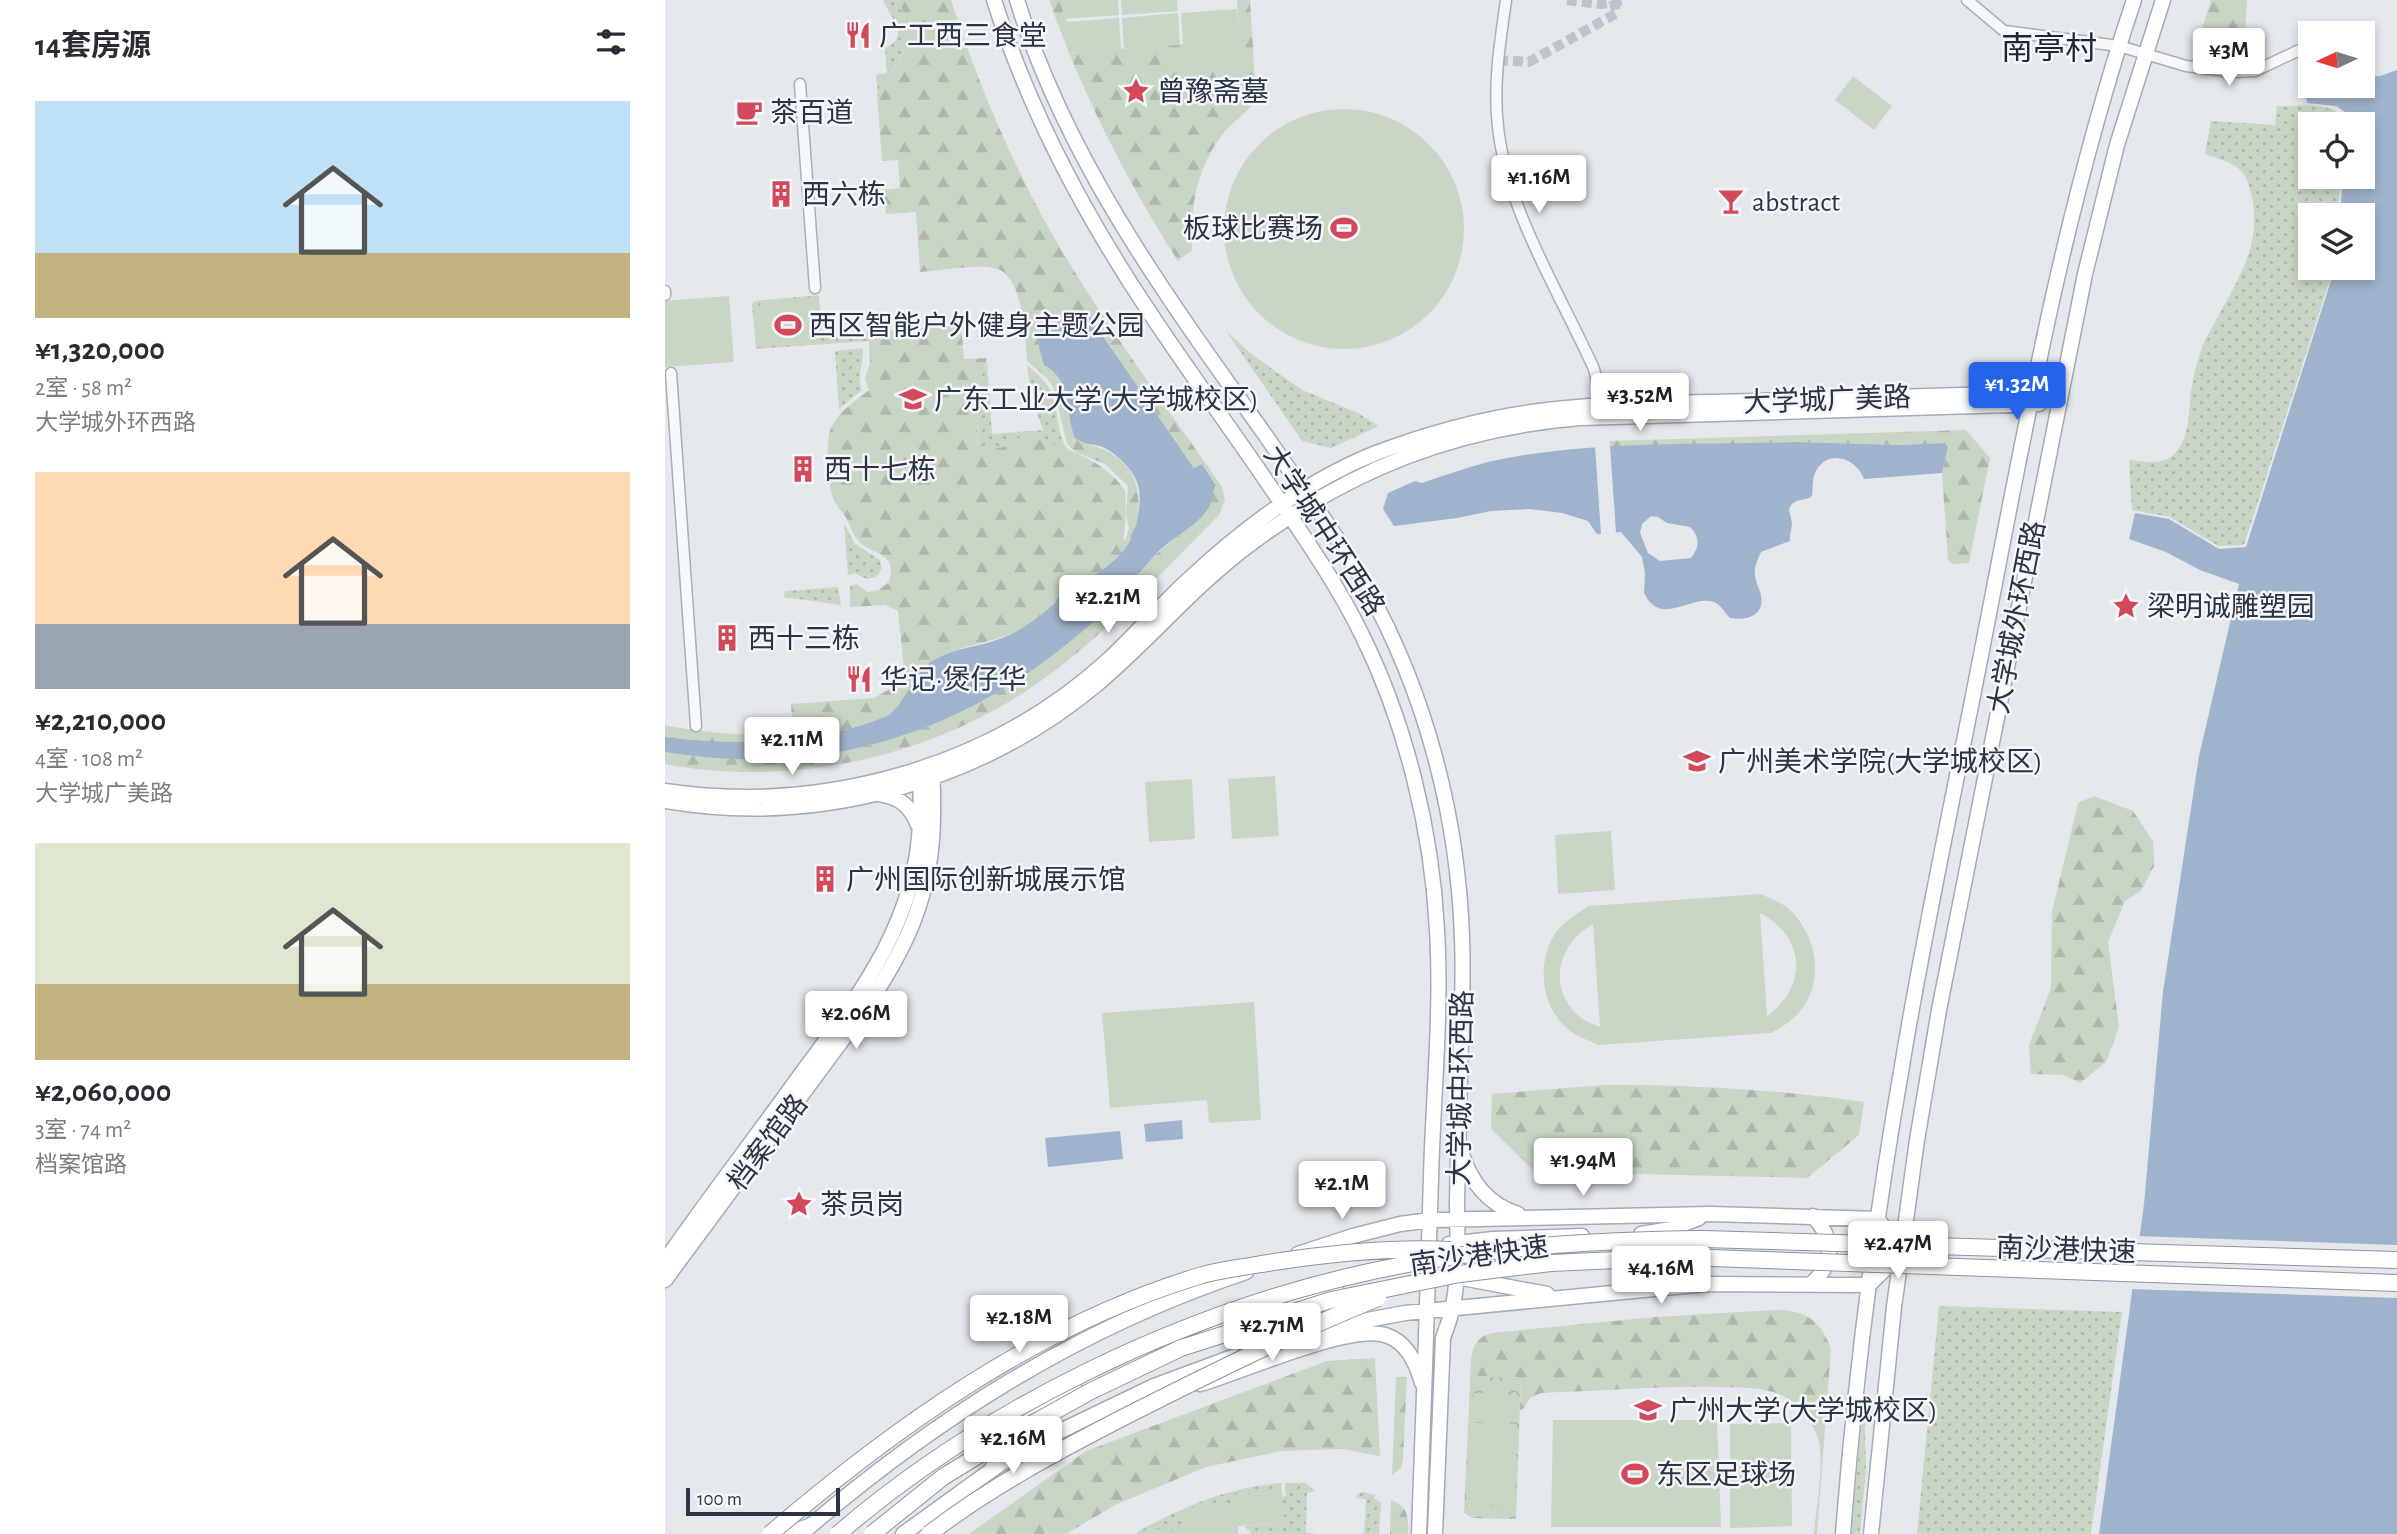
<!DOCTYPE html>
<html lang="zh">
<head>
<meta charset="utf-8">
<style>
	:root { --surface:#fff; --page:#f2f2f3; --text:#2b2b33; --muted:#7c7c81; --accent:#2563eb }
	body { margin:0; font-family:"Alegreya Sans","Noto Sans SC",sans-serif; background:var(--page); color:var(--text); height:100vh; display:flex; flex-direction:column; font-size:26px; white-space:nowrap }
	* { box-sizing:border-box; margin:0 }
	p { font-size:23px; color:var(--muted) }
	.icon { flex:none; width:38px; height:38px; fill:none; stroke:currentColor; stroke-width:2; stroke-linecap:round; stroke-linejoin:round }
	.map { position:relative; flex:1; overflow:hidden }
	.sheet { display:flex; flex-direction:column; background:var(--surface); width:665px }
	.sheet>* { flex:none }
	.needle { width:46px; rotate:266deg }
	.controls { position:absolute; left:1633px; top:21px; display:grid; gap:14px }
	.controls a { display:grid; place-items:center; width:77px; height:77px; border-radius:0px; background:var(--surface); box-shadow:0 4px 10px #0003; font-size:35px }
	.scale { position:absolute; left:21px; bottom:18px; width:154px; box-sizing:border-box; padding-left:7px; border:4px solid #2b3445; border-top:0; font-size:19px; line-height:24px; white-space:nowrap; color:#2b3445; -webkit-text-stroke:5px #f4f6f9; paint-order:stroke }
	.price { position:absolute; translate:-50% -60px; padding:0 16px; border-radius:7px; background:#fff; color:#222; font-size:23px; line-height:46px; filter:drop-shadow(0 2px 4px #0008) }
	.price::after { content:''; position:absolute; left:50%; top:42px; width:21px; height:16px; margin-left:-10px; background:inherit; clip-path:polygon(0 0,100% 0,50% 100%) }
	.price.active { background:var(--accent); color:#fff }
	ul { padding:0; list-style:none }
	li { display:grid; align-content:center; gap:14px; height:371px; padding:0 35px }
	li span { display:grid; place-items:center; height:217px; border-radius:0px; color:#555 }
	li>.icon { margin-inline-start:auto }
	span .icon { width:126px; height:126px; fill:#fffc; stroke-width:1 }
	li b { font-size:30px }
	h2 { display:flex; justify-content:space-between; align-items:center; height:84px; padding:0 35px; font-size:30px }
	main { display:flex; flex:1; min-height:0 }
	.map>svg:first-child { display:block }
	.grass { fill:url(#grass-dots) }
	.forest { fill:url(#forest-firs) }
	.park { fill:url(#park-crowns) }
	.garden { fill:#c9d6c5; fill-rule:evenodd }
	.water { fill:#9fb4cc; fill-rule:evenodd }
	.pier { fill:#e4e7ec }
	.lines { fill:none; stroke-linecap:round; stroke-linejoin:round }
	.minor-tunnel { stroke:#bfc3cb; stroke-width:10; stroke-dasharray:10 5; stroke-linecap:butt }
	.minor-casing { stroke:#a9aeb7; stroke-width:13 }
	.major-casing { stroke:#a3abb8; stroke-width:17 }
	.minor { stroke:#f7f8fa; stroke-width:10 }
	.major { stroke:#fff; stroke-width:14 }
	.highway-bridge-casing { stroke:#8b94a3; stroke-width:18; stroke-linecap:butt }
	.highway-bridge { stroke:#fff; stroke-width:16 }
	.labels { text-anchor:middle; stroke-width:5; stroke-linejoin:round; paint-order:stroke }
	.poi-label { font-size:28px; fill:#2b3445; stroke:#f4f6f9; text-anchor:start }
	.street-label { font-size:28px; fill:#2b3445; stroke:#f4f6f9 }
	.quarter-label { font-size:32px; fill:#1d2536; stroke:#f4f6f9 }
</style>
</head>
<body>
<main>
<section class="sheet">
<h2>14套房源<svg class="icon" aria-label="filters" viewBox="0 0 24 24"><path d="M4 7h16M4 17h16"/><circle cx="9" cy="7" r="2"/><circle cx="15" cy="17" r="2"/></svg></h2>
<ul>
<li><span style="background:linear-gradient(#bfe0f5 70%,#c2b280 0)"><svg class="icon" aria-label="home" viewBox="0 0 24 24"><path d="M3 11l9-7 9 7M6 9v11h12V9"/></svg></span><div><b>¥1,320,000</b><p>2室 · 58 m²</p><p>大学城外环西路</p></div></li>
<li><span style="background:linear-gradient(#ffd9b3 70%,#9aa5b1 0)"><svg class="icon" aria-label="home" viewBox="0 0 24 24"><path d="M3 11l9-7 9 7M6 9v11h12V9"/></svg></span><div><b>¥2,210,000</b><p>4室 · 108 m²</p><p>大学城广美路</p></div></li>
<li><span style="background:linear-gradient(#dfe7d0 65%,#c2b280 0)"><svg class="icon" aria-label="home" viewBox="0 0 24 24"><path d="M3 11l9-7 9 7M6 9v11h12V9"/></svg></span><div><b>¥2,060,000</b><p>3室 · 74 m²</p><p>档案馆路</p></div></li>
</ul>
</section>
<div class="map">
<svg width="1732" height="1534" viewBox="0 0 1732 1534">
	<defs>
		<pattern id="grass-dots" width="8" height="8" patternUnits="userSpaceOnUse" patternTransform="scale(1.75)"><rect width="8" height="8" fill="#c9d6c5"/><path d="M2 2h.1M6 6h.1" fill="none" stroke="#adb8ab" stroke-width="1.8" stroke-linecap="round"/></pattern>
		<pattern id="forest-firs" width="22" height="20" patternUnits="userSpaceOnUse" patternTransform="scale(1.75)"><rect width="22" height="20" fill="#c9d6c5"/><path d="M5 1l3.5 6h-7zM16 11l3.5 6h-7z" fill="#adb8ab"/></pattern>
		<pattern id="park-crowns" width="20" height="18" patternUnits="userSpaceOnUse" patternTransform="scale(1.75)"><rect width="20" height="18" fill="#c9d6c5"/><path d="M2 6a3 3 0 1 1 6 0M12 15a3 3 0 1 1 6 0" fill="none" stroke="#adb8ab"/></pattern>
	</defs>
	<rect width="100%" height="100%" fill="#e4e7ec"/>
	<path class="grass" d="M218 0H233C246 27 245 50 225 73 219 82 213 87 213 98L211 75 222 73 220 48C247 36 224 16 218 0Z
		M1612 106C1630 107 1662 101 1675 115V124H1645V177H1675L1676 179 1672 215H1645V268H1668V270L1579 545 1553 546 1505 517 1467 510 1464 460C1477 461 1495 465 1506 457 1525 441 1523 415 1526 392 1528 379 1531 364 1536 351 1539 341 1545 331 1550 322 1571 283 1595 249 1588 203 1582 166 1572 165 1540 154L1546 121 1610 125Z
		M154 295 157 335 203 332 204 341 91 349 87 304 90 301Z
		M561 331 585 353 637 390 693 413 714 426 666 448 637 441Z
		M198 348C199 364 191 375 197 390L174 409 170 351Z
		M322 361 327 434 378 430 366 395 362 365C371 373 380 380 386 391 395 411 390 434 404 451L361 434 338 447 312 452C315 421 308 389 322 361Z
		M179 523 190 544 215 560 217 569 211 577 202 579 189 573 183 575Z
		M173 587 176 605 119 597 120 591Z
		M1274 1306 1457 1312 1426 1534H1252Z
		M1199 1399 1201 1469 1195 1534H1186Z
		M616 1483 617 1492 568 1495V1506L520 1509 521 1528 474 1531 468 1534C518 1507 559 1488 616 1483Z
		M620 1483H641L650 1491 642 1493 641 1532 649 1534H587L579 1526 619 1523 617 1497 621 1496Z
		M699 1492 710 1495 709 1499 716 1502 714 1534H699L701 1499 691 1498 693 1493Z"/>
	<path class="forest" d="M233 0H286C310 75 340 147 377 216 429 311 496 398 557 487L560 500 554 515C503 566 453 621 396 666 287 752 137 790 0 764V752C162 779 304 732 426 624 448 604 468 580 488 558 502 542 533 525 543 509 547 502 546 491 551 484L537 464 530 469 424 316 374 332C373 358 394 370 402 393 407 410 404 427 414 442 454 450 478 471 473 514 472 523 471 532 467 540 455 563 428 576 407 591 391 602 377 616 361 626 330 645 292 643 263 664 247 676 237 710 220 717 152 744 71 746 0 737V725C42 734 85 736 128 733L126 704 209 698 230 686 239 669 233 611 220 605 185 607V586L192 584 202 592 214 590 224 582C233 549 206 557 193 540 187 533 185 524 180 516 176 510 170 505 168 498 163 486 160 440 166 428 173 412 190 401 204 390L200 379 205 362 203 332 296 325 299 359 322 358 313 388 312 452 338 447 361 434C394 447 440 458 460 491 461 499 461 532 458 539L460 540 464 529 461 513 463 486 440 464 411 452 402 444 389 389 382 378 362 361C361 338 358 278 333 269 314 263 276 271 255 272L251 212 221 214 219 190 235 188 233 160 217 161 212 94C214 85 221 79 227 71 246 49 245 26 233 0Z
		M384 0H397L398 18 401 19 404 53 519 44 520 72 576 68 572 0H585L591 99C583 113 567 122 557 135 531 169 525 209 527 250L513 261C460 178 417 93 384 0Z
		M1546 0H1582L1580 33 1589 34 1595 48V64C1576 74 1546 64 1527 61Z
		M1301 430 1325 458 1304 563 1287 564 1283 560 1277 473 1283 447 1280 443 1235 445 1131 442 945 448V441Z
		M1429 796 1468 811 1488 841 1489 866 1476 891 1460 901 1443 942 1454 1027 1441 1062 1415 1083 1399 1075 1366 1074 1364 1045 1386 988 1387 912 1413 803Z
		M938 1085C1026 1084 1112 1090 1199 1102L1194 1135 1142 1178 972 1174 875 1177 826 1129 827 1094Z
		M1110 1310C1140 1310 1155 1320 1166 1348L1152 1534H1149C1151 1506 1160 1465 1153 1438 1147 1419 1134 1403 1116 1395 1096 1386 1073 1388 1052 1387 994 1386 935 1391 876 1393L865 1398 858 1409 855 1410 856 1378 807 1376 801 1514 799 1513 806 1360C807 1346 813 1336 827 1333L990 1317Z
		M710 1358 715 1456 677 1449 616 1451 541 1467 452 1504 401 1534H304L421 1451 662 1361Z
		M731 1377H742L738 1459 736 1468 727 1475Z
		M726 1500C743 1506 744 1517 743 1534H725Z"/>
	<path class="park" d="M806 1376 856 1378 851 1519 807 1518 801 1514Z"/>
	<path class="garden" d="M397 0H453L454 15 398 19Z
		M456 0H512L513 11 457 15Z
		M572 9 577 68 520 72 516 13Z
		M513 13 515 45 459 49 457 18Z
		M454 18 456 49 403 53 401 22Z
		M1188 76 1227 106 1209 130 1170 100Z
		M559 229a120 120 0 1 1 240 0a120 120 0 1 1-240 0Z
		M64 296 69 362 0 367V301Z
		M148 297 153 301 155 338 151 343 92 347 90 312 98 301Z
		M610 776 614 836 567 839 563 779Z
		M527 779 530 839 484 842 480 782Z
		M946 831 950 890 893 894 890 835Z
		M1096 894C1106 899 1118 903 1125 910 1156 940 1161 992 1125 1021 1119 1026 1112 1029 1106 1033L934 1045C926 1041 916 1038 908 1033 878 1013 871 970 887 939 895 923 910 915 924 906ZM1095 913C1140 937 1144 986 1102 1016ZM928 924 935 1027C928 1024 920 1022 915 1017 881 988 893 944 928 924Z
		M589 1002 596 1120 544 1123 542 1100 445 1108 437 1013Z
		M809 1393 853 1395 852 1418 808 1417Z
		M888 1420H1052L1056 1527H886Z
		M808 1423 852 1424 851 1448 807 1446Z
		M1126 1423 1127 1526 1065 1528V1424Z
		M807 1452 851 1454 850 1477 806 1475Z
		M806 1481 850 1483 849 1506 805 1505Z
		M617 1492 619 1523 573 1526V1534H471L474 1531 520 1528 519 1509 568 1506V1495Z"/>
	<path class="water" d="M1732 70V1534H1434L1479 1204 1498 992 1534 756 1574 584 1535 570 1501 552 1464 539 1470 513 1504 519 1554 549 1581 547 1670 268H1698V215H1675L1678 177H1698V124H1678L1680 112 1671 106 1642 103 1638 81 1645 80V86H1698V77L1715 76Z
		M424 316 529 468 537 464 551 485C546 492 548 502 543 509 530 528 506 538 491 554 470 578 449 603 426 624 304 732 162 779 0 752V737C71 746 152 744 220 717 237 710 247 676 263 664 286 647 312 648 337 638 364 628 384 607 407 590 442 566 469 556 474 509 475 500 475 490 472 482 467 468 449 451 435 446 426 444 417 444 410 438 400 413 408 380 379 365L374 347V332Z
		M1131 442 1235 445 1280 443 1283 447 1277 473 1199 479C1191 457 1161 448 1150 473 1147 480 1148 489 1147 496 1141 501 1137 498 1130 502 1120 507 1126 515 1127 523 1127 530 1124 534 1125 541L1096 552C1093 559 1089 566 1090 574 1090 582 1095 589 1096 596 1100 616 1080 621 1065 618 1060 613 1056 605 1049 602 1026 594 996 628 979 593L980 573 977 557 956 532 932 534 923 521 897 513 865 509 826 511 792 518 729 526 718 509 723 493 750 481 757 483C778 476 800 468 823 462 920 440 1031 445 1131 442ZM986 516 993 517 1002 523 1025 527C1035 537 1035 546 1026 558L995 561 983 553 975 533 977 524Z
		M517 1120 518 1139 481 1142 479 1124Z
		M455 1131 458 1159 383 1167 380 1138Z"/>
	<path class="pier" d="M945 445 951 533 936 534 930 446Z
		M118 735 120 761 97 763 95 738Z
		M1471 1236 1732 1245V1298L1464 1289Z"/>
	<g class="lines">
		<path class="minor-tunnel" d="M902 0 936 4 960 0
			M833 60 864 62 952 13 948 0"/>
		<defs>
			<path id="minor" d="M841 0C835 43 828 84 833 127 842 211 895 293 929 369L933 386 935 411
				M1302 0 1339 31 1454 46 1521 66 1569 72 1590 71 1645 45
				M135 84 150 288
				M0 291V295
				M6 373 31 726
				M107 1533 127 1530 146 1523"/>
			<path id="major" d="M329 0C364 111 419 214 483 310 526 375 572 437 615 501 644 544 674 588 697 635 741 724 767 831 772 930 777 1013 768 1096 766 1178 762 1297 759 1415 754 1534
				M352 0C402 162 504 300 601 436 635 486 673 535 702 588 761 694 793 817 797 938 799 984 796 1030 795 1077 794 1118 793 1159 792 1201 792 1236 795 1276 787 1310 785 1320 781 1329 778 1338L770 1534
				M1371 371 1376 384C1385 389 1394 387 1398 377
				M0 791C157 814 324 768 442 661 470 635 494 607 521 582 576 530 641 481 711 453 769 431 830 415 891 409 955 402 1021 403 1085 401 1179 398 1273 395 1367 393L1393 402
				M214 794C234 797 245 805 253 825
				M0 801C152 827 313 783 431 685 486 639 530 584 588 542 687 469 791 428 915 418L1374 404
				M796 1152C806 1182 822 1204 853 1214
				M976 1234 1006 1229 1034 1218
				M784 1244 828 1239 917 1236
				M633 1254 688 1236 735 1224 765 1220 1045 1214 1213 1219 1236 1253 1204 1285 1041 1284 740 1313 681 1324 643 1334
				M0 1261C42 1200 88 1141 131 1081 189 1002 252 925 255 822 255 807 257 790 254 775
				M792 1277 882 1294
				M0 1280 195 1016C240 952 268 895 268 815 268 800 269 785 266 771
				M1146 1284C1171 1262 1169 1239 1148 1216
				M527 1334 620 1305 672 1292
				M535 1384C575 1373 689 1321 723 1336 742 1343 752 1365 757 1383
				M328 1466 365 1414 409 1387
				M136 1534C269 1419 413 1328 581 1272
				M238 1534 335 1464 385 1436 489 1386 570 1356
				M1178 1534C1190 1377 1210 1221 1237 1066 1259 932 1288 799 1314 665 1358 441 1396 217 1469 0
				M1206 1534 1229 1307 1252 1140 1274 1010 1420 274 1452 145 1498 0"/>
		</defs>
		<use href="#minor" class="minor-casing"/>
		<use href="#major" class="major-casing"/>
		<use href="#minor" class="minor"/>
		<use href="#major" class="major"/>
		<defs>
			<path id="highway-bridge" d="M105 1534C231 1426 373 1325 534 1276 554 1270 575 1268 596 1264 659 1254 722 1247 786 1250
				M173 1534C320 1407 519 1312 708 1271 817 1247 928 1240 1039 1239L1732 1260
				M207 1534 278 1477 343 1437 426 1391 516 1348 666 1300 795 1274 886 1263 1019 1257 1732 1283
				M264 1534C325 1487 393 1451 461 1416 544 1374 627 1333 713 1298"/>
		</defs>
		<use href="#highway-bridge" class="highway-bridge-casing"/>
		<use href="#highway-bridge" class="highway-bridge"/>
	</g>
	<defs>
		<symbol id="restaurant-bare" viewBox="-9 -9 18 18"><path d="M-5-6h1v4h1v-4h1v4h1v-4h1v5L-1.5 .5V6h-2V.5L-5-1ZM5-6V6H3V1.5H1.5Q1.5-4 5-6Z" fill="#d1495b" stroke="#f4f6f9" stroke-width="2.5" paint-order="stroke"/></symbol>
		<symbol id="sight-bare" viewBox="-9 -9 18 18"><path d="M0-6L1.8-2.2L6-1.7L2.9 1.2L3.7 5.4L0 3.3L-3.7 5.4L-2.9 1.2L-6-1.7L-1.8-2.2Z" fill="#d1495b" stroke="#f4f6f9" stroke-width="2.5" paint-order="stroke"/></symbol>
		<symbol id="cafe-bare" viewBox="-9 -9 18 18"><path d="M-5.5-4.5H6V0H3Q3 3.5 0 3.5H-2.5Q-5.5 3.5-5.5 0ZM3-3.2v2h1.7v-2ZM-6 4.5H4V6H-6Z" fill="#d1495b" stroke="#f4f6f9" stroke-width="2.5" paint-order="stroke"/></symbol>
		<symbol id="building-bare" viewBox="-9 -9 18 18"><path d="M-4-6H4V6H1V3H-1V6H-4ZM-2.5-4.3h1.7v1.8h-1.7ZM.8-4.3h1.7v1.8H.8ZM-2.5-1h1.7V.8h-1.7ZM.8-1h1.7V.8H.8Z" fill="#d1495b" stroke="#f4f6f9" stroke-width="2.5" paint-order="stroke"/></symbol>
		<symbol id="bar-bare" viewBox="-9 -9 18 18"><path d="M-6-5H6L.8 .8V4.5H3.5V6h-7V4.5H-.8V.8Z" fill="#d1495b" stroke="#f4f6f9" stroke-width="2.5" paint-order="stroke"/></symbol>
		<symbol id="stadium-bare" viewBox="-9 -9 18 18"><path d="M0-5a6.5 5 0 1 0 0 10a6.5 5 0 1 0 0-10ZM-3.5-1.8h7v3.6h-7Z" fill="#d1495b" stroke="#f4f6f9" stroke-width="2.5" paint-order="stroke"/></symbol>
		<symbol id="university-bare" viewBox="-9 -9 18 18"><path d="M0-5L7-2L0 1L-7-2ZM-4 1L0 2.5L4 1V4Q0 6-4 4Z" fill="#d1495b" stroke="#f4f6f9" stroke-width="2.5" paint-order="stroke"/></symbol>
	</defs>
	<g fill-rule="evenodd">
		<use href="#restaurant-bare" x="174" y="16" width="38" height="38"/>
		<use href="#sight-bare" x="452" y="72" width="38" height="38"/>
		<use href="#cafe-bare" x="65" y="93" width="38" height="38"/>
		<use href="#building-bare" x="97" y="175" width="38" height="38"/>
		<use href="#bar-bare" x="1047" y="182" width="38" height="38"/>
		<use href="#stadium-bare" x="660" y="209" width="38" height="38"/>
		<use href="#stadium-bare" x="104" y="306" width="38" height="38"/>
		<use href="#university-bare" x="229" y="380" width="38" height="38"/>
		<use href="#building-bare" x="119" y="450" width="38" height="38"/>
		<use href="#sight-bare" x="1442" y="587" width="38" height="38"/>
		<use href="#building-bare" x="43" y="619" width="38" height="38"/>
		<use href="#restaurant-bare" x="175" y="660" width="38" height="38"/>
		<use href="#university-bare" x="1013" y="742" width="38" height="38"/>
		<use href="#building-bare" x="141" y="860" width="38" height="38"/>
		<use href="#sight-bare" x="115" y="1185" width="38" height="38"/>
		<use href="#university-bare" x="964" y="1391" width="38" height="38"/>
		<use href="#stadium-bare" x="951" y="1455" width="38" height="38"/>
	</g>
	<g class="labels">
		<g class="poi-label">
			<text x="214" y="45">广工西三食堂</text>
			<text x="492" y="101">曾豫斋墓</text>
			<text x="105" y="122">茶百道</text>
			<text x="137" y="204">西六栋</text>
			<text x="1087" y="211">abstract</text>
			<text x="658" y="238" text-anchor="end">板球比赛场</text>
			<text x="144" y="335">西区智能户外健身主题公园</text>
			<text x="269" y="409">广东工业大学(大学城校区)</text>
			<text x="159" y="479">西十七栋</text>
			<text x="1482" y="616">梁明诚雕塑园</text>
			<text x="83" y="648">西十三栋</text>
			<text x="215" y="689">华记·煲仔华</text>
			<text x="1053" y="771">广州美术学院(大学城校区)</text>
			<text x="181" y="889">广州国际创新城展示馆</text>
			<text x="155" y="1214">茶员岗</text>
			<text x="1004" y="1420">广州大学(大学城校区)</text>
			<text x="991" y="1484">东区足球场</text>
		</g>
		<g class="street-label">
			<text transform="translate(1162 399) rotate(-2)" y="10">大学城广美路</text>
			<text transform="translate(660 530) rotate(57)" y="10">大学城中环西路</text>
			<text transform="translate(1351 617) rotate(-79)" y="10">大学城外环西路</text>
			<text transform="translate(795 1088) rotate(-89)" y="10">大学城中环西路</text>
			<text transform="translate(102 1142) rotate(-53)" y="10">档案馆路</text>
			<text transform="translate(1401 1249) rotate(2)" y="10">南沙港快速</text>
			<text transform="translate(814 1255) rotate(-8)" y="10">南沙港快速</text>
		</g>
		<g class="quarter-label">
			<text x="1384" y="59">南亭村</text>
		</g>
	</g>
</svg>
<div class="controls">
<a><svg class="needle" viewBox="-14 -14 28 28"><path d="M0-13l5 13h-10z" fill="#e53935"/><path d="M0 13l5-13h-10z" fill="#7c7c81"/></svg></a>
<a><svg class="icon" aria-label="locate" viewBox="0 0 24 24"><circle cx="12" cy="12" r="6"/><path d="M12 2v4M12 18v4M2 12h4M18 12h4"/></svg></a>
<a><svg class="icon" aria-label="layers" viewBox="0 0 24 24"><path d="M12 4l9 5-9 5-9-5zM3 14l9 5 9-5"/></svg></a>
</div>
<div class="scale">100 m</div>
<b class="price" style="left:1564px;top:88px">¥3M</b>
<b class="price" style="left:874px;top:215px">¥1.16M</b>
<b class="price active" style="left:1352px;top:422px">¥1.32M</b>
<b class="price" style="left:975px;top:433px">¥3.52M</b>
<b class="price" style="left:443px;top:635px">¥2.21M</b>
<b class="price" style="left:127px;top:777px">¥2.11M</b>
<b class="price" style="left:191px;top:1051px">¥2.06M</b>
<b class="price" style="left:918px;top:1198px">¥1.94M</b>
<b class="price" style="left:677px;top:1221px">¥2.1M</b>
<b class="price" style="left:1233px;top:1281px">¥2.47M</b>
<b class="price" style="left:996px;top:1306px">¥4.16M</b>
<b class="price" style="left:354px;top:1355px">¥2.18M</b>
<b class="price" style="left:607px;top:1363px">¥2.71M</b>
<b class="price" style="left:348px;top:1476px">¥2.16M</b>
</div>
</main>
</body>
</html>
